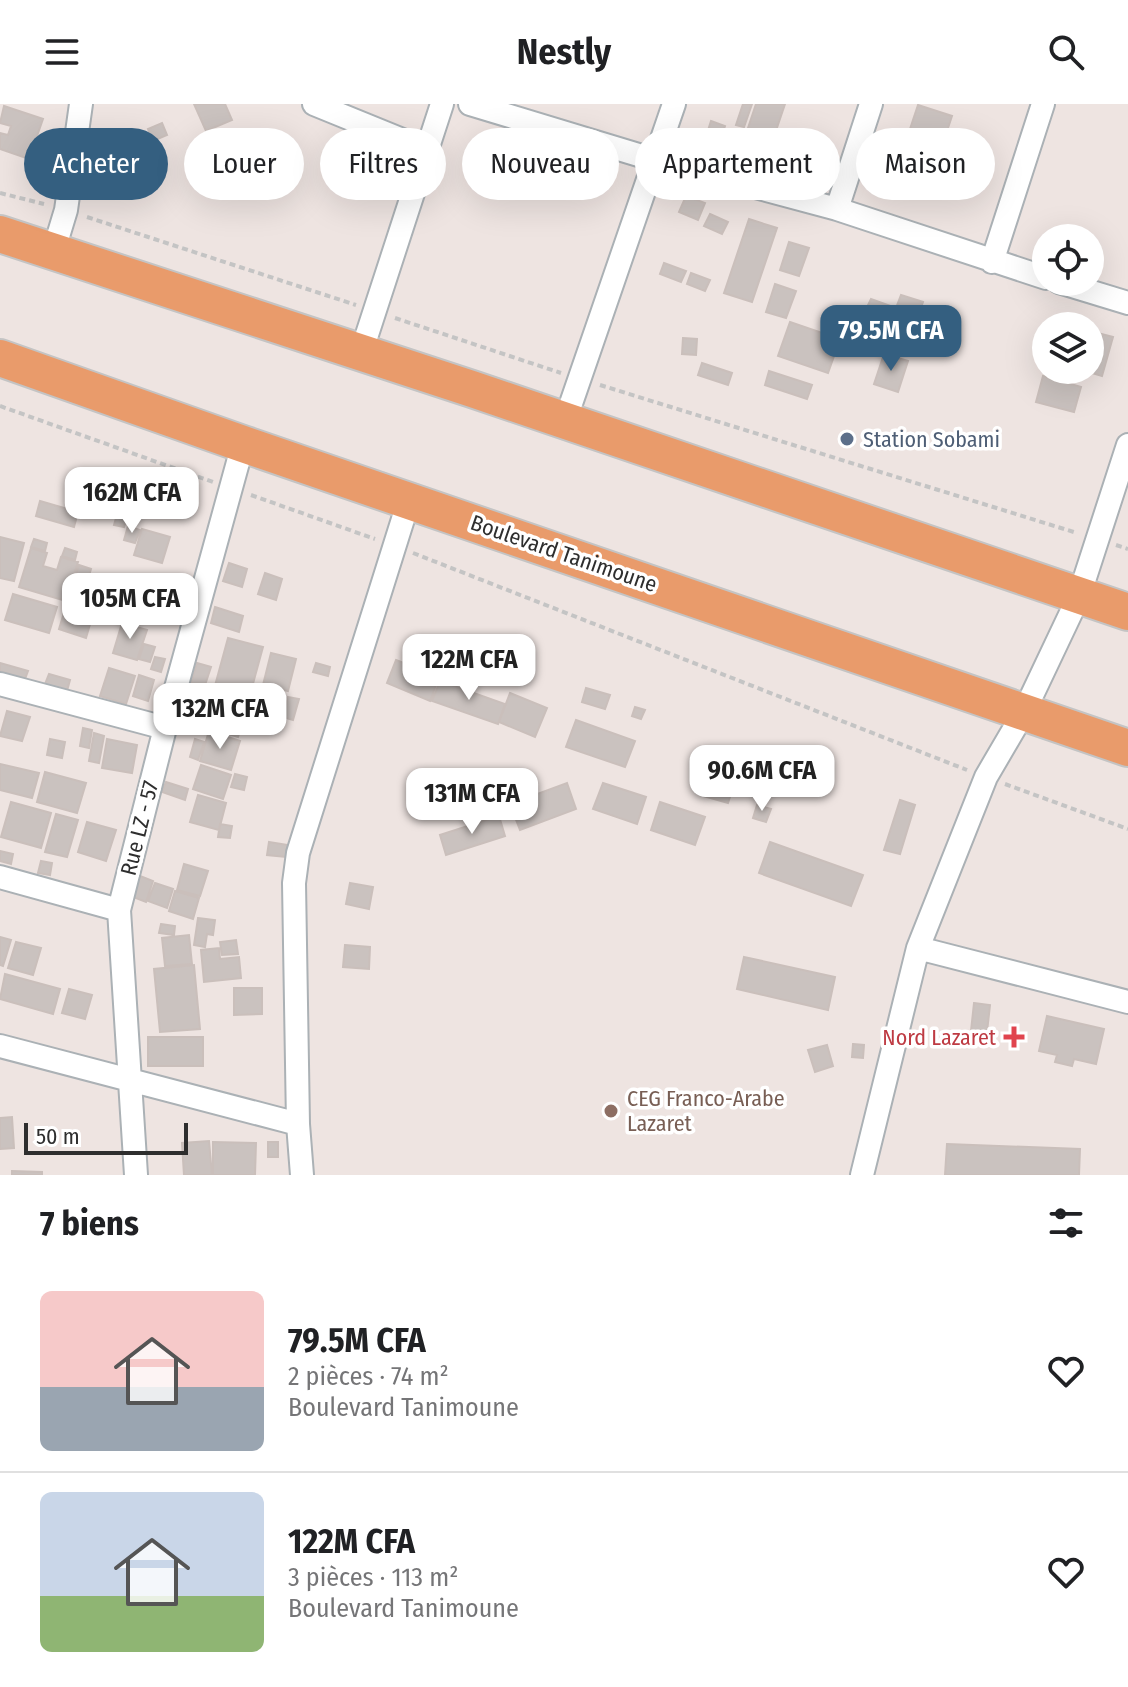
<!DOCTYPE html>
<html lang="fr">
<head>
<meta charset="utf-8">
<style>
	:root { --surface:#fff; --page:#f2f2f2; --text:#202124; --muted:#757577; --line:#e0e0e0; --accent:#345f80 }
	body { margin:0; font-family:"Fira Sans Condensed",sans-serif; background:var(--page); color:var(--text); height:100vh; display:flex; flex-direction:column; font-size:30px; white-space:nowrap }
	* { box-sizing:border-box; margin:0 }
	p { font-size:26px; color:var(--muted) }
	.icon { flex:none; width:44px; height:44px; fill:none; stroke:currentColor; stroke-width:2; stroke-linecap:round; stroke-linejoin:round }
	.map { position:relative; height:1071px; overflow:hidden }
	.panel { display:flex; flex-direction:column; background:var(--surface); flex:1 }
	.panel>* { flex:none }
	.top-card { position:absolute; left:24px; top:24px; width:1080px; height:72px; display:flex; gap:16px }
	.tools { position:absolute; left:1032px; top:120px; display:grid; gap:16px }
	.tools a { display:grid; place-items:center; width:72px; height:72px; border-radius:50%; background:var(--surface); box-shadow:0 8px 32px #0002; font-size:40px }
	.scale { position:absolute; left:24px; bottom:20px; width:164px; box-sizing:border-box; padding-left:8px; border:4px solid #2e2e2e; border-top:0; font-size:22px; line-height:28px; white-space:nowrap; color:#2e2e2e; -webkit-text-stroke:6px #fff; paint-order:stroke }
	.price { position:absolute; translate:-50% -68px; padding:0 18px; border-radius:16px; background:#fff; color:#222; font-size:26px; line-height:52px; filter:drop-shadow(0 2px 4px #0008) }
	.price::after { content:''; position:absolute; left:50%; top:48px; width:24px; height:18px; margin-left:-12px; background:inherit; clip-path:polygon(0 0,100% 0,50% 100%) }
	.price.current { background:var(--accent); color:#fff }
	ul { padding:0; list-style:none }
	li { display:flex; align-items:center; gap:24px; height:200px; padding:0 40px }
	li+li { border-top:2px solid var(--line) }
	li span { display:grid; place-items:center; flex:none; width:224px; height:160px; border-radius:12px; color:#555 }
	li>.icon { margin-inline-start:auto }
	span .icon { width:96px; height:96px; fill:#fffc; stroke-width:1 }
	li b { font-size:34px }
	h2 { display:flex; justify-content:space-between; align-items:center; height:96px; padding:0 40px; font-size:34px }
	.tag { padding:0 28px; border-radius:36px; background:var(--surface); box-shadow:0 8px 32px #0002; font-size:28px; line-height:72px }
	.tag.current { background:var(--accent); color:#fff }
	header { display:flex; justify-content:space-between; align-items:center; height:104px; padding:0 40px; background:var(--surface); font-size:36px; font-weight:700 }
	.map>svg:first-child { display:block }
	.building { fill:#cac2bf; stroke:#cabfbb; stroke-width:2 }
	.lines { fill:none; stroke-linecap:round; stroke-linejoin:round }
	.street-casing { stroke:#abb1b5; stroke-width:26 }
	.primary-casing { stroke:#c4c4c4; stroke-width:40 }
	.path { stroke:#c4c4c4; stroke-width:4; stroke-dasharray:6 4; stroke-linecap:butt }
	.street { stroke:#fff; stroke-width:22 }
	.primary { stroke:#e99b6b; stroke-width:36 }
	.service-dot { fill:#5c6f8a; stroke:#fff; stroke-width:3 }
	.health-dot { fill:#e0444e; stroke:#fff; stroke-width:3 }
	.education-dot { fill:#8d6e63; stroke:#fff; stroke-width:3 }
	.labels { text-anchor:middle; stroke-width:7; stroke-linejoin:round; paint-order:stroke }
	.service-label { font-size:22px; fill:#4e5e75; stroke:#fff; text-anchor:start }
	.street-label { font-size:22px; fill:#2e2e2e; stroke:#fff }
	.health-label { font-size:22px; fill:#be3a42; stroke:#fff; text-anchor:end }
	.education-label { font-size:22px; fill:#785e54; stroke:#fff; text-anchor:start }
</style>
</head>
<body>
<header><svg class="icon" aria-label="menu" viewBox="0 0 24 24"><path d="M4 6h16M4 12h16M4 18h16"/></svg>Nestly<svg class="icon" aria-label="search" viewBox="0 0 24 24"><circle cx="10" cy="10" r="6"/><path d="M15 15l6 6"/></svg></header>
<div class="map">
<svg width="1128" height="1071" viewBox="0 0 1128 1071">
	<rect width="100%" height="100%" fill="#eee4e1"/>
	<path class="building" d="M194 0H225L232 16 206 27Z
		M743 0H752L744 23 736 21Z
		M756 0H785L764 62 738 54Z
		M918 1 952 12 943 39 909 28Z
		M4 2 43 15 29 55 0 45V29L8 31 11 22 0 19Z
		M711 17 725 22 716 47 703 42Z
		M162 19 167 31 153 37 148 25Z
		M732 32 742 35 736 53 727 50Z
		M928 41 941 45 932 71 919 66Z
		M151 47 160 67 150 71 141 50Z
		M686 92 705 99 698 116 679 108Z
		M710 110 728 118 722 130 704 122Z
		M749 115 777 124 752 198 724 189Z
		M789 138 809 144 799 172 780 166Z
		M664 159 686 167 681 178 660 170Z
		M691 169 710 176 705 187 687 180Z
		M775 180 796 187 786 214 766 208Z
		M901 191 923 198 906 246 855 228 871 195 896 204Z
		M790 218 840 235 828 269 778 252Z
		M1090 227 1113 233 1102 272 1082 266H1090Z
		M683 234 697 235 696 251 682 250Z
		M884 250 908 257 898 288 874 280Z
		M702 259 732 269 728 281 698 271Z
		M769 267 812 281 807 295 765 281Z
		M1043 272 1081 283 1074 308 1036 298Z
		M40 397 78 408 74 423 36 412Z
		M118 407 128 410 124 423 114 421Z
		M128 422 140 426 135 439 124 436Z
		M142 425 170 433 162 459 134 451Z
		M0 433 24 439 14 477 0 474Z
		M34 435 47 439 45 447 31 443Z
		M31 444 47 449 43 462 57 466 61 453 78 458 66 497 19 483Z
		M65 444 77 448 75 456 62 452Z
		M229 459 247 465 242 483 223 477Z
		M79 461 91 465 80 501 68 498Z
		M265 469 282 475 276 496 258 490Z
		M13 490 57 503 49 529 5 516Z
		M148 501 161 505 157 518 144 514Z
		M66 502 93 510 86 534 59 525Z
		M215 503 243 512 239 528 211 519Z
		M122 519 147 526 137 556 113 549Z
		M228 534 263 543 248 598 213 589Z
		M144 540 155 543 150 558 139 555Z
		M491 548 514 555 506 579 483 572Z
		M271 549 296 555 288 587 263 581Z
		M155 553 165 555 161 568 151 565Z
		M396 556 439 573 430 597 387 579Z
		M0 559 28 567 25 575 0 567Z
		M197 559 211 563 203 587 190 583Z
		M316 559 330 563 328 572 313 568Z
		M109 564 135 572 126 600 100 592Z
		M49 570 70 576 67 587 45 580Z
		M139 571 154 576 148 597 133 592Z
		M440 577 505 600 498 620 432 597Z
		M256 584 284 593 273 626 245 617Z
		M586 584 610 591 605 605 582 598Z
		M510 589 547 604 535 633 499 618Z
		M288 593 299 595 293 616 283 613Z
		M217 596 247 606 238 633 208 623Z
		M635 603 645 606 641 615 632 612Z
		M202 604 212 606 209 622 199 620Z
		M7 607 30 613 22 637 0 632Z
		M576 616 635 637 625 663 566 643Z
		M83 624 92 626 89 644 80 642Z
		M209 627 240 637 231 666 200 657Z
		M94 629 104 632 99 659 89 657Z
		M50 635 65 638 62 654 47 651Z
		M107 635 137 641 132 669 102 664Z
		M195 635 204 638 198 656 190 653Z
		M705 652 740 661 737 672 702 663Z
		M0 660 39 669 32 694 0 686Z
		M201 661 231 671 223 695 193 685Z
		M707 666 736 674 728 699 700 691Z
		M45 668 86 679 77 709 37 698Z
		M235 670 247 673 244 686 231 683Z
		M166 678 188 685 185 696 162 688Z
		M567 679 576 705 520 726 510 700Z
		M603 679 646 693 637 720 593 705Z
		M198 691 226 699 219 726 190 718Z
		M900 696 915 701 900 750 884 746Z
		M11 698 51 709 41 744 1 733Z
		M660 698 705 713 695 741 651 726Z
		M757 701 771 705 766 718 753 714Z
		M56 710 78 716 67 753 45 748Z
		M499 712 505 732 446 751 440 731Z
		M87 718 116 726 106 757 78 748Z
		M220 720 232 722 230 734 218 733Z
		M269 738 288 741 286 753 267 751Z
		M770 738 863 771 851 802 759 769Z
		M0 747 13 750 11 760 0 757Z
		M41 757 52 759 50 771 38 769Z
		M184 760 208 767 200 792 177 786Z
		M140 772 153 777 146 798 133 793Z
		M155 779 173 785 167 804 148 797Z
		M350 779 373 783 369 805 346 800Z
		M175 787 199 794 193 815 169 807Z
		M198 814 215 816 213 831 207 830 205 843 194 841Z
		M161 820 175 822 174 831 159 829Z
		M189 831 192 860 165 862 162 834Z
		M0 833 11 836 3 862 0 861Z
		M236 836 238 850 222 851 220 838Z
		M16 838 41 844 33 871 8 864Z
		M345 841 370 843 369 865 343 863Z
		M219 844 220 855 239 853 241 874 204 878 201 846Z
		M744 853 835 873 828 906 737 885Z
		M194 861 200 925 160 928 154 865Z
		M5 870 60 885 53 910 0 895Z
		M234 884H262V910L234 911Z
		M69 885 92 891 85 915 62 909Z
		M974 899 990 901 987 928 971 927Z
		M1047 912 1104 925 1096 960 1074 955 1072 962 1055 958 1057 951 1039 947Z
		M148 933H203V962H148Z
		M853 940 864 941 863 954 852 953Z
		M827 941 833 962 815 968 808 946Z
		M12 1013 14 1044 0 1045V1014Z
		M209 1037 212 1071H184L182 1039Z
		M213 1038 256 1039 255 1071H213Z
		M268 1038H278V1053H268Z
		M947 1040 1080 1045 1079 1071H945Z
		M12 1067 42 1068V1071H12Z"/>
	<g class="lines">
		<defs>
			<path id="street" d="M314 0 427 46
				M470 0 655 56 837 105 1046 174
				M837 105 871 0
				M53 149 66 106 81 0
				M992 158 1043 0
				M1059 178 1128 199
				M361 249 442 0
				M565 317 674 0
				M0 580 165 624
				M0 773 119 806
				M918 844 1128 898
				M0 942 298 1020
				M136 1071 119 806 165 624 243 340
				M302 1071 298 1020 294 779 298 749 409 396
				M862 1071 918 844 986 673 1024 608 1079 492 1128 341"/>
			<path id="primary" d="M0 130 472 285 1128 508
				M0 254 243 340 1128 644"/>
		</defs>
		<use href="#street" class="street-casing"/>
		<use href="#primary" class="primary-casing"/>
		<path class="path" d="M0 89 44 100
			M87 113 356 201
			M395 214 561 269
			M600 281 1077 429
			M0 302 213 378
			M251 391 375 435
			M1116 441 1128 445
			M413 449 967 666
			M1005 680 1128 725"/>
		<use href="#street" class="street"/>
		<use href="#primary" class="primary"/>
	</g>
	<circle class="service-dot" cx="847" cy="335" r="8"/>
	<path class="health-dot" d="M1010 921h8v8h8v8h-8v8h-8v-8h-8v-8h8z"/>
	<circle class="education-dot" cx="611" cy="1007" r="8"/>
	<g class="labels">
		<g class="service-label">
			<text x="863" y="343">Station Sobami</text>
		</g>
		<g class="street-label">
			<text transform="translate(564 449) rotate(19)" y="8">Boulevard Tanimoune</text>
			<text transform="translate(139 724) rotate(-76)" y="8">Rue LZ - 57</text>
		</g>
		<g class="health-label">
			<text x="996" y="941">Nord Lazaret</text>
		</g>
		<g class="education-label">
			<text x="627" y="1002">CEG Franco-Arabe<tspan x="627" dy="25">Lazaret</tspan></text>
		</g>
	</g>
</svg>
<div class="tools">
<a><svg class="icon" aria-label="locate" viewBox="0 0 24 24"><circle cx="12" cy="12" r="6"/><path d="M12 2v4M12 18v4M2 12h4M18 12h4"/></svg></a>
<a><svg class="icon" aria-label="layers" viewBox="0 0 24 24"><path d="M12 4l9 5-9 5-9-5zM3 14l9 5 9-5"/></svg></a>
</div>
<div class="scale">50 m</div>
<b class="price current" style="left:891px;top:269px">79.5M CFA</b>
<b class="price" style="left:132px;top:431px">162M CFA</b>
<b class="price" style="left:130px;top:537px">105M CFA</b>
<b class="price" style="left:469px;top:598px">122M CFA</b>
<b class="price" style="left:220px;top:647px">132M CFA</b>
<b class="price" style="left:762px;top:709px">90.6M CFA</b>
<b class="price" style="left:472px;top:732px">131M CFA</b>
<div class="top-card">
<a class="tag current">Acheter</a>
<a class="tag">Louer</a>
<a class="tag">Filtres</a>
<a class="tag">Nouveau</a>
<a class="tag">Appartement</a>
<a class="tag">Maison</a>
</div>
</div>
<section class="panel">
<h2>7 biens<svg class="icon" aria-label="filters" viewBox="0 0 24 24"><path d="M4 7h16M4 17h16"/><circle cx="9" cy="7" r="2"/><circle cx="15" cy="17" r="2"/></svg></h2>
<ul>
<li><span style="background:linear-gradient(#f6c9c9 60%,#9aa5b1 0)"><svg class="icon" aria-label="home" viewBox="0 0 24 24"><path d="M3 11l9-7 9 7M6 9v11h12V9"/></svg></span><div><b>79.5M CFA</b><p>2 pièces · 74 m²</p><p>Boulevard Tanimoune</p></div><svg class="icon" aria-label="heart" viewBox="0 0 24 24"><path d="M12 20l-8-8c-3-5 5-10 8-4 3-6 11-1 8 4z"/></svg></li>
<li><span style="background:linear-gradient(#c9d6e8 65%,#8fb573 0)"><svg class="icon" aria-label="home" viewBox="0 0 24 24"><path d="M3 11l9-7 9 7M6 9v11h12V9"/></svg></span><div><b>122M CFA</b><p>3 pièces · 113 m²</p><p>Boulevard Tanimoune</p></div><svg class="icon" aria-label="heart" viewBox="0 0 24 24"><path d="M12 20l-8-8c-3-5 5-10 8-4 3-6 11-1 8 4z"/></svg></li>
</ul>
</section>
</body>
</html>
